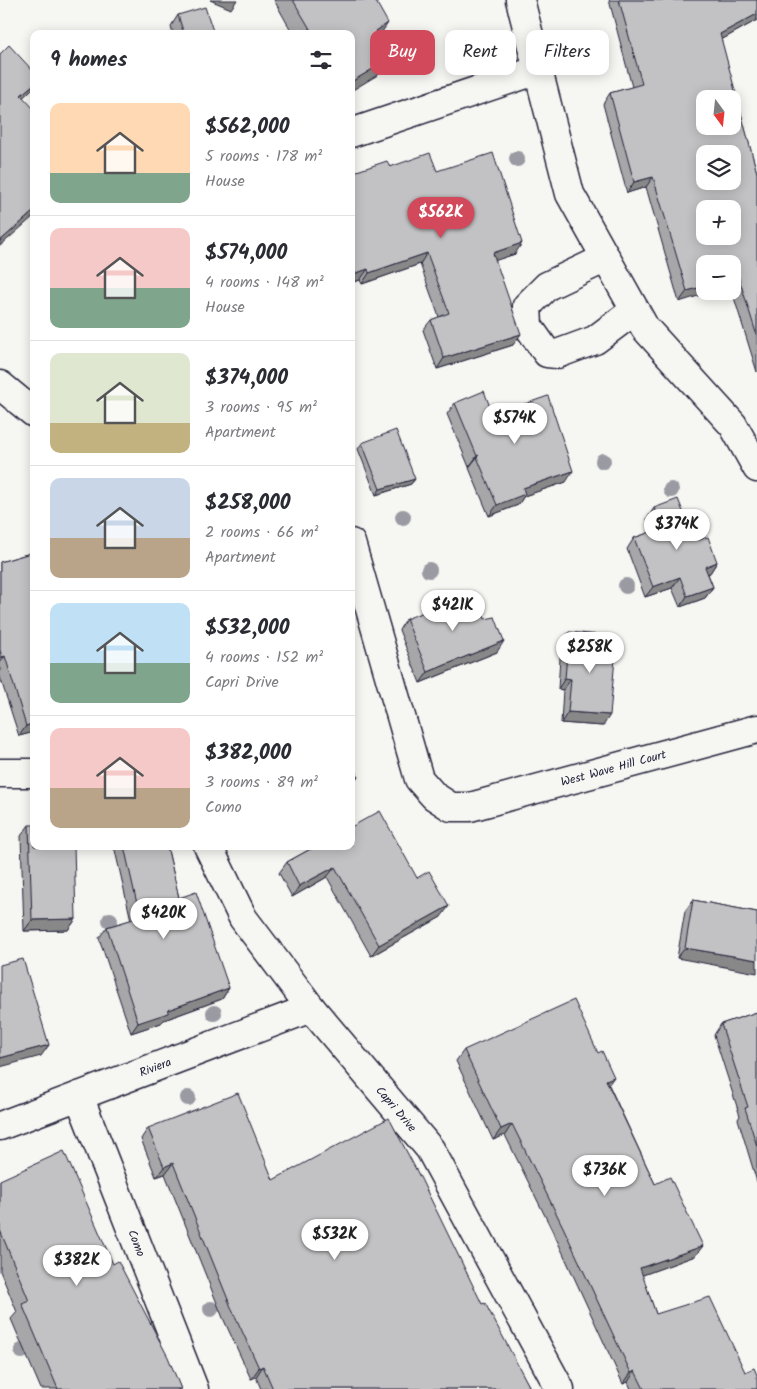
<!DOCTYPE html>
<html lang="en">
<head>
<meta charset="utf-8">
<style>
	:root { --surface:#fff; --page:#f2f2f3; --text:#2b2b33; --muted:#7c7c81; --line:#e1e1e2; --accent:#d1495b }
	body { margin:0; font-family:Kalam,sans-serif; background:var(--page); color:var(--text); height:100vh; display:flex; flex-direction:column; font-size:19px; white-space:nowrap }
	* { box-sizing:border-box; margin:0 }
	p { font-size:16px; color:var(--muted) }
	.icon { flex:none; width:28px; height:28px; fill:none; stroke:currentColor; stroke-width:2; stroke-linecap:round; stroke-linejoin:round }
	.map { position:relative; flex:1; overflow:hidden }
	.sheet { position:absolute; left:30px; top:30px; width:325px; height:820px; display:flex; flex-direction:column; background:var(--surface); border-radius:10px; box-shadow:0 2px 12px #0003 }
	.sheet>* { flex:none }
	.top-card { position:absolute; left:370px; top:30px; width:311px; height:45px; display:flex; gap:10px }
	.needle { width:32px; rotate:165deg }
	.tools { position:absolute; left:696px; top:90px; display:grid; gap:10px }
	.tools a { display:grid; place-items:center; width:45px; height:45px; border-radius:10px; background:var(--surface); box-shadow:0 2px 12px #0003; font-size:25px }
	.price { position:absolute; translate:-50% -42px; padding:0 11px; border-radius:18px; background:#fff; color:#222; font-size:16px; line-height:32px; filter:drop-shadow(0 1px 2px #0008) }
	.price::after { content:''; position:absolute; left:50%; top:30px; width:15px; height:11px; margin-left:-8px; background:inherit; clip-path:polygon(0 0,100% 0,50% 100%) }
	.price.active { background:var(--accent); color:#fff }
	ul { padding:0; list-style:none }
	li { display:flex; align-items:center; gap:15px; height:125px; padding:0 20px }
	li+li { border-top:1px solid var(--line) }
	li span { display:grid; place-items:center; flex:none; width:140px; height:100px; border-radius:10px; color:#555 }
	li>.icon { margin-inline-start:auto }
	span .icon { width:60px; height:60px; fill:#fffc; stroke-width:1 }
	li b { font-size:21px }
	h2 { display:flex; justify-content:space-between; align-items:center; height:60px; padding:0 20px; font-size:21px }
	.chip { padding:0 18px; border-radius:10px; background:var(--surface); box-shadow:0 2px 12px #0003; font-size:18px; line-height:45px }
	.chip.active { background:var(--accent); color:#fff }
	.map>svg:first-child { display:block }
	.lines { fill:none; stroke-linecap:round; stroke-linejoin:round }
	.minor-casing { stroke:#22223b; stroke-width:31 }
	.minor { stroke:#f6f6f2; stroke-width:28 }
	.tree { fill:#9a9aa3 }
	.wall { fill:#a7a7a9; stroke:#22223b }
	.shaded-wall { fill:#888889; stroke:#22223b }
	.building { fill:#c2c2c4; stroke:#22223b; fill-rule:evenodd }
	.labels { text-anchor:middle; stroke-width:4; stroke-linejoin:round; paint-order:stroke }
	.street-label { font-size:12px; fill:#22223b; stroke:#f6f6f2 }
</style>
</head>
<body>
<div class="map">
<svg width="757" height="1389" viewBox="0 0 757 1389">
	<rect width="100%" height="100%" fill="#f6f6f2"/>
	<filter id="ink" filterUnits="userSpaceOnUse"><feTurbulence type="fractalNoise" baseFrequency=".02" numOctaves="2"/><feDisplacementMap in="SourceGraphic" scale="10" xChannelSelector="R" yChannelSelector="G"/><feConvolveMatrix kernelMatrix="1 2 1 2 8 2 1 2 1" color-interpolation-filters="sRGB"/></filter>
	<g filter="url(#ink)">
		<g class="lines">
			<defs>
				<g id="minor">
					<path d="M520 0 570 194 645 328 733 425 757 468"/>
					<path d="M351 133 538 70"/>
					<path d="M606 258 547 286 527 306 528 326 547 353 557 354 595 340 635 310"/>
					<path d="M0 385 34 413"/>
					<path id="s1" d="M351 543 419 779 434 796 451 807H470L757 729"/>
					<path d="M0 773H34"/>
					<path id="s2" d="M208 846 243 918 311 1008 430 1149 560 1389"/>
					<path id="s3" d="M79 1096 194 1389"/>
					<path id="s4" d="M0 1126 311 1008"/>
				</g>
			</defs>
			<use href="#minor" class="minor-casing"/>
			<use href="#minor" class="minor"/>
		</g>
		<g class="tree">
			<circle cx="517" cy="159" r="8"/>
			<circle cx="603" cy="461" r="8"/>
			<circle cx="671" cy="490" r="8"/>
			<circle cx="403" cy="517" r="8"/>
			<circle cx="429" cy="570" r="8"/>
			<circle cx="626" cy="586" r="8"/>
			<circle cx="110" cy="920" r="8"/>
			<circle cx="214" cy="1013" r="8"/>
			<circle cx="188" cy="1098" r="8"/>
			<circle cx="211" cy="1309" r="8"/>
			<circle cx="22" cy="1351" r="8"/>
		</g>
		<path class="wall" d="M274 0H375L379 37 391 58 381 73 351 34H293Z
			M609 0H757V20L721 40 757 173V372L732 291V264L705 291 679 302 646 187 627 193 603 104 610 93 632 87Z
			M178 15 214 34H173L171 26Z
			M390 167 437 171 515 254 495 260 513 345 437 369 423 330 431 320 439 317 420 264 362 284 360 280 351 283V176L354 172Z
			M455 403 493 415 566 482 524 496 518 505 489 516 469 468 470 466 469 467 447 414Z
			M362 443 415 479 411 484 376 495 358 449Z
			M654 508 686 519 699 540 717 562 710 573 708 574 713 587 705 598 680 607 672 588 645 597 627 549 634 538 651 532 647 519Z
			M34 552V732L19 736 0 677V562Z
			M406 619 497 652 420 683 399 630Z
			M569 632 608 658 603 726 561 723 563 690 558 689 561 643Z
			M29 825 76 919 68 930 24 931 21 836Z
			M114 846H167L179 898 229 988 222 999 164 1020 161 1023 131 1033 99 938 107 927 131 920Z
			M316 846 417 878 441 917 371 956 327 877 292 897 279 873 287 862Z
			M693 900 757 912 677 958 685 911Z
			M757 1012V1182L738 1119 740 1116 714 1035 721 1024Z
			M464 1050 609 1085 655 1184 695 1256 642 1275 656 1314 745 1372 757 1389H631L628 1382 623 1384 556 1238 505 1135 493 1140 456 1061Z
			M148 1128 273 1180 482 1304 529 1386 527 1389H261L256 1377 251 1379 223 1318 165 1174 156 1177 141 1139Z
			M0 1180 113 1264 181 1389H41L11 1319 17 1312 0 1271Z"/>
		<path class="shaded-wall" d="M210 0H237L231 9Z
			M757 14V20L712 45 720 34Z
			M388 23 378 38 376 31Z
			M391 58 381 73 351 91V82Z
			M34 84V87L30 91 12 108 21 95Z
			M653 177 646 187 627 193 634 182Z
			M34 211V216L0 246V241Z
			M522 243 515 254 485 264 493 253Z
			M427 253 420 264 362 284 369 273Z
			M368 269 360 280 351 283V275Z
			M738 275 732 284V277Z
			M705 286V291H714L679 302 687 291Z
			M521 334 513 345 437 369 444 358Z
			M479 455 470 466 469 467 477 456Z
			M573 471 566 482 524 496 518 505 489 516 497 505 523 488Z
			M415 479 411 484 376 495 380 489Z
			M717 562 710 573 697 578 705 567Z
			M680 577 672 588 645 597 653 587Z
			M713 587 705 598 680 607 687 596Z
			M504 641 497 652 420 683 428 672Z
			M5 656 0 663V660L2 657Z
			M565 678 571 679 563 690 558 689Z
			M568 712 610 715 603 726 561 723Z
			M34 723V732L19 736 26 726Z
			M358 776 351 786V778Z
			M335 867 327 877 292 897 299 886Z
			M449 906 441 917 371 956 379 945Z
			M76 919 68 930 24 931 32 920Z
			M685 948 757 960V973L677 958Z
			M229 988 222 999 164 1020 161 1023 131 1033 138 1023 168 1010Z
			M49 1045 41 1056 0 1067V1058Z
			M614 1077 606 1088V1080Z
			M512 1124 505 1135 493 1140 501 1129Z
			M173 1163 165 1174 156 1177 164 1167Z
			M703 1246 695 1256 632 1279 640 1268Z
			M263 1366 256 1377 251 1379 259 1368Z
			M635 1371 628 1382 623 1384 631 1373Z"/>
		<path class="building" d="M293 0H375L388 23 376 31 391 58 351 82V34H313Z
			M619 0H757V14L720 34 757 173V336L738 275 732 277V264H705V286L687 291 653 177 634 182 610 93 642 84ZM705 99H732V126H705ZM705 154H732V181H705ZM705 209H732V236H705Z
			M205 7 214 34H184L178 15Z
			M9 45 34 72V84L21 95 34 109V211L0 241V54Z
			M430 153 437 171 493 153 522 243 493 253 521 334 444 358 431 320 449 313 427 253 369 273 368 269 351 275V177L355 176 354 172 387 161 390 167Z
			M484 391 493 415 548 396 573 471 523 488 525 494 497 505 477 457 479 455 477 456 455 403Z
			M396 430 415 479 380 489 362 443Z
			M678 499 686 519 691 517 699 540 708 537 717 562 705 567 713 587 687 596 680 577 653 587 634 538 662 528 654 508Z
			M34 552V723L26 726 5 656 2 657 0 650V562Z
			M474 592 485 619 495 617 504 641 428 672 406 619Z
			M569 632 610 636 608 658H615L610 715 568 712 571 679 565 678Z
			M351 754 358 776 351 778Z
			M380 811 417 878 429 871 449 906 379 945 335 867 299 886 287 862 316 846H351V827Z
			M29 825H34V846H74L76 919 32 920Z
			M124 846H167L179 898 196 892 229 988 168 1010V1013L138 1023 107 927 140 917Z
			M693 900 757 912V960L685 948Z
			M23 959 49 1045 0 1058V965Z
			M574 1000 598 1053 602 1051 614 1077 606 1080 655 1184 670 1177 703 1246 640 1268 656 1314 710 1297 745 1372 754 1368 757 1375V1389H644L635 1371 631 1373 563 1227 512 1124 501 1129 464 1050Z
			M757 1012V1146L745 1108 748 1107 721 1024Z
			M238 1093 273 1180 389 1118 421 1179 482 1304 485 1303 529 1386 523 1389H273L263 1366 259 1368 231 1307 173 1163 164 1167 148 1128Z
			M64 1151 113 1264 118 1261 168 1357 181 1389H58L22 1304 29 1301 0 1230V1180Z"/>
	</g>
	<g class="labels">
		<g class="street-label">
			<text dy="4" stroke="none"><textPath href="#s1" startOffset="456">West Wave Hill Court</textPath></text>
			<text dy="4" stroke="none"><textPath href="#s4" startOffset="166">Riviera</textPath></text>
			<text dy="4" stroke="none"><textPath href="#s2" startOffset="325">Capri Drive</textPath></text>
			<text dy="4" stroke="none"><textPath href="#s3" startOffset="158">Como</textPath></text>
		</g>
	</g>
</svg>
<div class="tools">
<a><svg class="needle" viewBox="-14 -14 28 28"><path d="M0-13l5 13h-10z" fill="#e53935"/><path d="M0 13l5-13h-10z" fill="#7c7c81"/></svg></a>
<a><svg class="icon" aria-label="layers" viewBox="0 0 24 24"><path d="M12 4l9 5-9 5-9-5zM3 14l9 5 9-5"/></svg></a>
<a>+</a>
<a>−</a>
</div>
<b class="price active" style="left:441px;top:239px">$562K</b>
<b class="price" style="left:515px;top:445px">$574K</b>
<b class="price" style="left:677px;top:551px">$374K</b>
<b class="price" style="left:453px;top:632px">$421K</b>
<b class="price" style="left:590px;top:674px">$258K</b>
<b class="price" style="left:164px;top:940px">$420K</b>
<b class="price" style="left:605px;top:1197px">$736K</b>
<b class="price" style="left:335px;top:1261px">$532K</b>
<b class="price" style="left:77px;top:1287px">$382K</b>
<div class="top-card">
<a class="chip active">Buy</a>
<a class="chip">Rent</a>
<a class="chip">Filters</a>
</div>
<section class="sheet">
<h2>9 homes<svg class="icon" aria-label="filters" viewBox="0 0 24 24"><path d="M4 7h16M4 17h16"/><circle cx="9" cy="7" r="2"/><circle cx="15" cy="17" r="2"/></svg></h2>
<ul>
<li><span style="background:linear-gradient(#ffd9b3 70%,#7fa58c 0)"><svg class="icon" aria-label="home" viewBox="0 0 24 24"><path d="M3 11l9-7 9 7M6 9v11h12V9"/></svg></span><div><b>$562,000</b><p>5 rooms · 178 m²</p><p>House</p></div></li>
<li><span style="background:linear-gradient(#f6c9c9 60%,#7fa58c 0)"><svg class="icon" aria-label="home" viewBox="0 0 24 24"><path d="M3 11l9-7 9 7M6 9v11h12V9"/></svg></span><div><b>$574,000</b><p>4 rooms · 148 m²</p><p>House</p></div></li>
<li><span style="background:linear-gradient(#dfe7d0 70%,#c2b280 0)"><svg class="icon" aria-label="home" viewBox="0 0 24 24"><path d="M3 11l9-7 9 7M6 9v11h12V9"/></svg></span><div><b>$374,000</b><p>3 rooms · 95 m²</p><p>Apartment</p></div></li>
<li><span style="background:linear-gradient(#c9d6e8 60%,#b9a48a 0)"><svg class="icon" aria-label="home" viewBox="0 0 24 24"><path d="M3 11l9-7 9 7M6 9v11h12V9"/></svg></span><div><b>$258,000</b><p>2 rooms · 66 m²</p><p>Apartment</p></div></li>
<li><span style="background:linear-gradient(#bfe0f5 60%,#7fa58c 0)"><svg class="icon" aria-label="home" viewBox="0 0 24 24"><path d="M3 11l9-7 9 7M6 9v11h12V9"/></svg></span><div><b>$532,000</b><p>4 rooms · 152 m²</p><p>Capri Drive</p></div></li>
<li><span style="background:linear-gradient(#f6c9c9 60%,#b9a48a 0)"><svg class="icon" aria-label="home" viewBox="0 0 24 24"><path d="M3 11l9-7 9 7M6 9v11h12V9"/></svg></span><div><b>$382,000</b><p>3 rooms · 89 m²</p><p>Como</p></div></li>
</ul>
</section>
</div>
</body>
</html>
